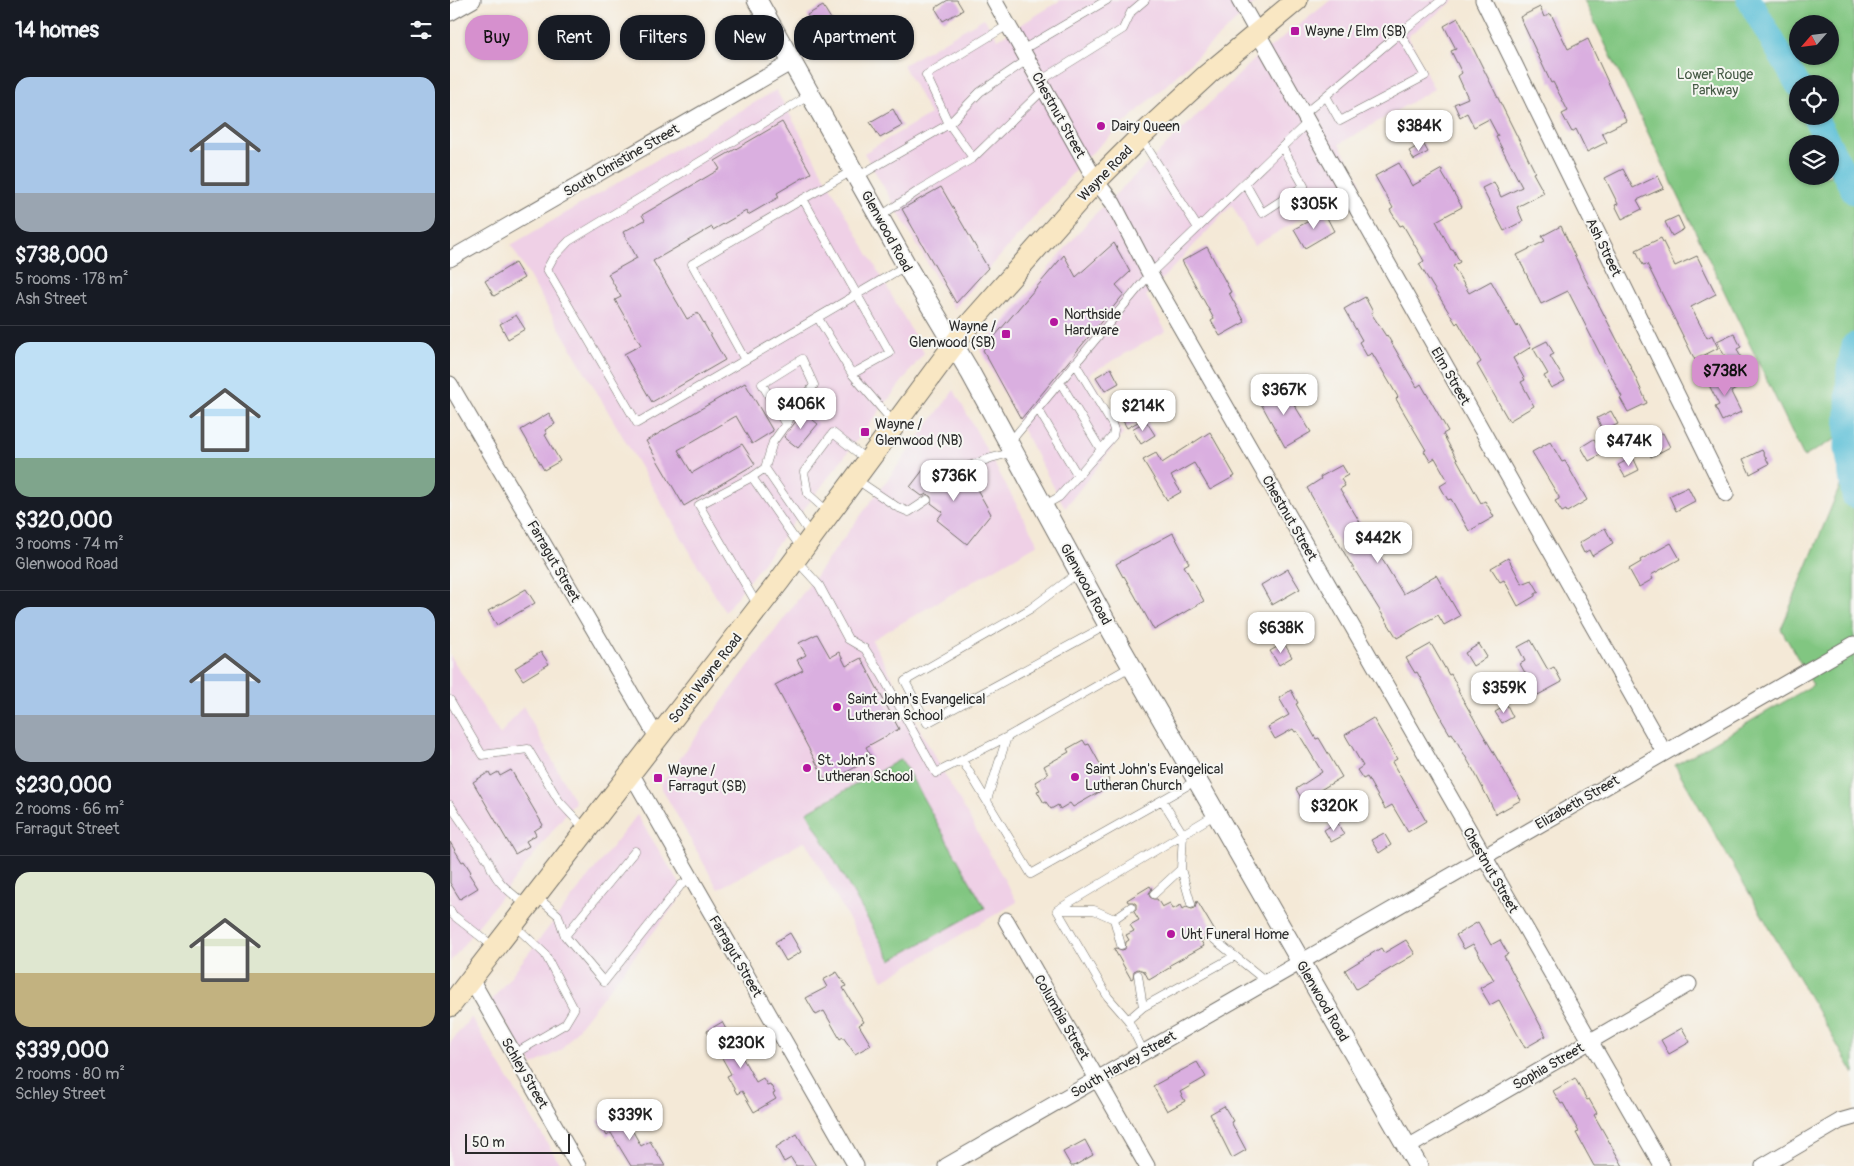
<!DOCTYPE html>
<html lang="en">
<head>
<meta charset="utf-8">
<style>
	:root { --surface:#171b24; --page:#242831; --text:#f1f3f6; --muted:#9ea1a6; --line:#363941; --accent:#d690ce }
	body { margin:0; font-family:Pangolin,sans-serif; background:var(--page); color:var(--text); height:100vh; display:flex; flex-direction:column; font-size:19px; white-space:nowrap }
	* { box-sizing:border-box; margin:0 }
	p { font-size:16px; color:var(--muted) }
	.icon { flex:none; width:28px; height:28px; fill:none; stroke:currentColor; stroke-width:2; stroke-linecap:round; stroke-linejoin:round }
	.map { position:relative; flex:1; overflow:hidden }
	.sheet { display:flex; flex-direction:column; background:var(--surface); width:450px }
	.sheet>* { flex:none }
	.banner { position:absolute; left:15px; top:15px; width:475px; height:45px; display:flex; gap:10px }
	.needle { width:32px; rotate:242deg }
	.tools { position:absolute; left:1339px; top:15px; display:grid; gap:10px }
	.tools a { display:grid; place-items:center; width:50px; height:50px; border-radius:50%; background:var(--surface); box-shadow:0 1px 4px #0004; font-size:25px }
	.scale { position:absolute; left:15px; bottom:12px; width:105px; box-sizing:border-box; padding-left:5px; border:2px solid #2b2b2b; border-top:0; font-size:14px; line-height:18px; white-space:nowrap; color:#2b2b2b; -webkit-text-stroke:4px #f6f6f2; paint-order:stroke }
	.price { position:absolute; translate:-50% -42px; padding:0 11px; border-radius:10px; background:#fff; color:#222; font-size:16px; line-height:32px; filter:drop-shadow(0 1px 2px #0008) }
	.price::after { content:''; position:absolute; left:50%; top:30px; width:15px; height:11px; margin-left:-8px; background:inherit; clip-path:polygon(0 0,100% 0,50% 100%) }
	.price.current { background:var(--accent); color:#111 }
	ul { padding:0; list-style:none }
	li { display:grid; align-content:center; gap:10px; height:265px; padding:0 15px }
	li+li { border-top:1px solid var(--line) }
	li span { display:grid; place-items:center; height:155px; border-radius:15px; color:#555 }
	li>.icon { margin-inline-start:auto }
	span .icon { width:90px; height:90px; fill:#fffc; stroke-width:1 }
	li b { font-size:21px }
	h2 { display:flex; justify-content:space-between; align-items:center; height:60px; padding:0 15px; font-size:21px }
	.chip { padding:0 18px; border-radius:20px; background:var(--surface); box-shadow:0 1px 4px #0004; font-size:18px; line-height:45px }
	.chip.current { background:var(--accent); color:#111 }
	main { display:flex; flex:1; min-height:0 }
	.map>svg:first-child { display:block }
	.built { fill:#efd0e6 }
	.green { fill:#81c681; stroke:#567856; fill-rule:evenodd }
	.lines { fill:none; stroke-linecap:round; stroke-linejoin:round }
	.river { stroke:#5abfd7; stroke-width:25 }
	.building { fill:#daafe0 }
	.service-casing { stroke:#716e67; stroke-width:9 }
	.minor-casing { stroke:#716e67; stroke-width:17 }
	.tertiary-casing { stroke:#716e67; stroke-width:21 }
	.secondary-casing { stroke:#716e67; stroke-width:23 }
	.service { stroke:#fff; stroke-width:8 }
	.minor { stroke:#fff; stroke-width:15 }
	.tertiary { stroke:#fff; stroke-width:19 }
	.secondary { stroke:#f9e7c3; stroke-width:21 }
	.poi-dot { fill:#b5179e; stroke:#f6f6f2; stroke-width:2 }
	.labels { text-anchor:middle; stroke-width:4; stroke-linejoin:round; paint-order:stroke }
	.poi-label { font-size:14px; fill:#2b2b2b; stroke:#f6f6f2; text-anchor:start }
	.park-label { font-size:14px; fill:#455a45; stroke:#f6f6f2 }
	.street-label { font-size:14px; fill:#2b2b2b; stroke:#f6f6f2 }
</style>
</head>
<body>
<main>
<section class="sheet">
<h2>14 homes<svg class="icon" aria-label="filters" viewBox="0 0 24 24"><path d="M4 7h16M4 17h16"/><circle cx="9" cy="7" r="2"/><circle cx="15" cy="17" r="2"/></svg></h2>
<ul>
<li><span style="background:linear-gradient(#a9c7e8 75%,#9aa5b1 0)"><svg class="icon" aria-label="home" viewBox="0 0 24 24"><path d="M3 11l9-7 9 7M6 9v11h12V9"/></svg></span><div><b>$738,000</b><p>5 rooms · 178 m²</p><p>Ash Street</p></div></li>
<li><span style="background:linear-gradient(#bfe0f5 75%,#7fa58c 0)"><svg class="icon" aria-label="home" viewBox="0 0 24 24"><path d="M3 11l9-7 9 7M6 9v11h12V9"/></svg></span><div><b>$320,000</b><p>3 rooms · 74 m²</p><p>Glenwood Road</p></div></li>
<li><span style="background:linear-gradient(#a9c7e8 70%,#9aa5b1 0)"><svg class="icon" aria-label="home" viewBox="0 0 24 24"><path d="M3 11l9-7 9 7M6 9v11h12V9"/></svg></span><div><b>$230,000</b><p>2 rooms · 66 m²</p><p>Farragut Street</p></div></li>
<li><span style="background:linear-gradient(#dfe7d0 65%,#c2b280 0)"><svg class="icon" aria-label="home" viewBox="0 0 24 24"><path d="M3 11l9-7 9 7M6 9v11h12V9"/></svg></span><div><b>$339,000</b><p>2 rooms · 80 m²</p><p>Schley Street</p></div></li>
</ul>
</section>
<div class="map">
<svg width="1404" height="1166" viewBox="0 0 1404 1166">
	<rect width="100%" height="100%" fill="#f6f6f2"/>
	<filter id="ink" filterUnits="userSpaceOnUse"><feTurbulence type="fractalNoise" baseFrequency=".02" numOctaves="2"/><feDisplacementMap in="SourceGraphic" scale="10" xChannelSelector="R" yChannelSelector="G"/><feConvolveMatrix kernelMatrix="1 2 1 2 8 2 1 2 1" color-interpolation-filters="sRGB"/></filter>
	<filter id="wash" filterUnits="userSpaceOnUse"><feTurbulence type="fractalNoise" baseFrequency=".0096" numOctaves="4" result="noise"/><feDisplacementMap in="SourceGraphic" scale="20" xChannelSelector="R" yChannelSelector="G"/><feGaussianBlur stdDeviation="1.12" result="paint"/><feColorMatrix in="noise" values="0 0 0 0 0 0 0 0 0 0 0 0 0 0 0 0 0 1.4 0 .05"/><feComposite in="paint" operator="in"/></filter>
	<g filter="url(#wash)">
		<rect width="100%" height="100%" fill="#f4e9d7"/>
		<path class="built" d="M611 0H809L634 160 504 309 414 153 480 114 453 65 534 18 548 39Z
			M881 0H1005L958 36 984 89 889 144 911 183 804 246 782 205 696 296 716 331 639 374 674 433 615 508 530 350 640 219 805 59Z
			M326 90 474 353 275 612 61 245Z
			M504 390 588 544 422 640 482 752 567 902 433 980 355 841 268 889 210 785Z
			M0 655 50 735 73 706 125 802 0 962Z
			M187 815 235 892 111 1050 83 1065 41 1001Z
			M21 1017 111 1166H0V1043Z"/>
		<path class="green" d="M1134 0H1404V428L1354 457ZM1348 24H1380V56H1348ZM1348 84H1380V116H1348ZM1348 144H1380V176H1348Z
			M1404 452V1074L1225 765 1363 685 1331 629Z
			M451 759 535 908 441 960 357 812Z"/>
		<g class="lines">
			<path class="river" d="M1299 0 1348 85
				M1364 116 1379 144
				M1380 146 1404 192
				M1404 345 1399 369 1397 448 1404 496"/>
		</g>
		<g id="blocks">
			<path class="building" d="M498 0H507L513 10 493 21 485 8Z
				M373 6 386 27 370 36 357 15Z
				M1090 7 1094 17 1101 14 1118 49 1138 39 1176 121 1152 133 1157 142 1137 152 1126 129 1122 132 1112 114 1118 111 1103 82 1101 83 1070 17Z
				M1008 18 1085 172 1083 173 1094 193 1067 207 1073 221 1054 231 1032 188 1044 182 1051 197 1072 187 1046 137 1048 136 1039 119 1024 127 1017 113 1010 117 1004 104 1018 98 1008 76 1012 73 1001 51 1006 49 994 26Z
				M443 109 452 126 430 138 420 122Z
				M955 113 962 125 950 132 943 120Z
				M332 122 361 173 327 193 329 197 298 215 296 211 263 230 262 227 203 261 237 319 248 313 275 360 202 402 174 354 191 345 165 300 171 297 158 274 187 258 173 232 195 220 192 215 270 169 265 161Z
				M973 143 978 152 964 160 959 151Z
				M949 163 962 186 992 169V173L1012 207 986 221 1001 250 1003 249 1010 262 1003 266 1019 293 1041 281 1067 327 1069 325 1081 347 1063 358 1075 380 1071 382 1084 406 1059 421 1027 365 1031 362 1008 322 1006 324 969 264 974 261 953 225 950 226 940 210 943 208 925 176Z
				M1173 169 1183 188 1208 176 1214 188 1187 200 1192 209 1172 219 1165 205 1168 204 1155 178Z
				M491 187 538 268 506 303 452 209Z
				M875 214 884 231 855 248 844 229 870 215V216Z
				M1228 216 1234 229 1222 236 1215 222Z
				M1111 226 1134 276 1179 363 1197 403 1178 412 1170 398 1172 397 1118 291 1091 304 1067 255 1095 241 1092 236Z
				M1211 238 1225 266 1247 256 1266 294 1241 307 1257 338 1262 335 1268 348 1245 360 1197 264 1193 265 1186 250Z
				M664 243 680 272 666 285 674 294 571 419 533 350 614 255 626 277Z
				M757 247 781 292 779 293 795 322 770 336 761 321 764 319 732 261Z
				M65 263 74 278 44 296 35 281Z
				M915 297 923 312 921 313 936 336 937 335 967 387 971 384 998 431 993 434 1031 503 1035 501 1044 517 1019 531 1001 499 998 500 990 486 998 481 985 458 980 461 974 451 976 450 946 399 948 397 922 353 917 356 909 342 912 340 894 309Z
				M66 315 75 329 58 339 50 324Z
				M1284 333 1291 347 1287 349 1294 365 1282 371 1267 341Z
				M1097 341 1104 354 1100 356 1115 381 1101 388 1094 376 1098 374 1083 348Z
				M661 368 669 383 655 391 646 377Z
				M1278 373 1286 389 1281 392 1291 412 1272 421 1265 407 1269 405 1258 383Z
				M295 383 323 431 302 444 286 416 228 450 242 473 292 444 305 464 234 506 196 441Z
				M832 385 861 432 835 447 808 398Z
				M679 408 688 422 677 428 669 414Z
				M1161 411 1168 424 1153 431 1147 418Z
				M353 412 368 424 348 448 334 437Z
				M99 413 105 424 95 430 97 434 95 435 110 461 94 470 71 430Z
				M696 421 705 435 691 444 682 429Z
				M760 432 785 476 760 490 744 463 721 476 731 492 717 500 693 460 706 453 712 463Z
				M1213 433 1220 447 1201 457 1194 442Z
				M1144 439 1152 454 1139 461 1131 447Z
				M1100 442 1112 462 1115 461 1137 500 1117 512 1116 510 1112 512 1105 501 1109 499V497L1082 452Z
				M1312 450 1319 464 1300 474 1293 459Z
				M1183 457 1189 470 1175 477 1168 465Z
				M480 461 492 471V475L494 479 502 478 513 486 520 477 541 514 517 544 487 520 493 512 481 503V497L477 494 472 496 460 487Z
				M892 465 898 475 891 479 895 486 890 489 953 594 986 575 1010 616 994 625 988 615 947 638 899 561 857 488 871 479 870 477Z
				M1238 487 1245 501 1226 511 1219 496Z
				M1155 528 1163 543 1142 556 1139 550 1134 553 1129 543Z
				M723 533 739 563 734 566 754 601 704 630 674 576 673 577 666 564Z
				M1221 543 1230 559 1201 575 1203 579 1189 587 1179 569 1191 562 1190 560Z
				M1058 558 1072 584 1082 580 1089 592 1085 594V596L1068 606 1054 580 1050 582 1041 568Z
				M838 569 850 589 822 605 811 585Z
				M76 589 85 603 47 625 38 611Z
				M367 634 380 657 389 652 396 666 411 658 449 729 416 747 422 758 377 783 325 685 353 670 347 660 356 655 349 643Z
				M1081 640 1098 670 1104 667 1112 682 1088 695 1084 689 1074 695 1068 684 1078 678 1070 664 1075 661 1068 647Z
				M834 643 842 657 829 665 820 651Z
				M981 644 999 675 1001 674 1009 690 1008 691 1071 800 1046 814 1026 775 1002 733 1000 734 991 719 992 718 967 672 965 673 956 658Z
				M1029 644 1037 657 1023 666 1015 653Z
				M91 652 99 664 73 680 65 668Z
				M841 690 848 703 846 704 866 739 869 738 892 777 867 792 869 794 854 803 846 789 872 772 847 731 845 732 843 729 825 739 818 727 839 715 829 698Z
				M1057 705 1063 717 1052 723 1045 712Z
				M923 718 947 759 942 762 976 821 958 832 942 805 935 809 917 777 913 779 907 770 913 766 895 735Z
				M633 740 636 745 639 744 659 780 658 781 660 786 623 807 620 803 610 809 608 805 601 809 596 802 594 803 587 791 590 790 585 782 598 774 594 766 619 752 617 749Z
				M61 770 93 825 84 831 86 835 76 841 79 846 65 854 23 782 39 772 41 776 48 772 50 776Z
				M887 822 894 835 881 842 874 830Z
				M934 833 941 845 929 853 921 840Z
				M0 842 12 862 14 861 21 872 19 874 28 888 10 899 0 883Z
				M700 886 702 889 699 893 700 897 703 899H707L712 907 720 903 723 909 731 905 733 909 736 907 742 909 745 908 747 901 766 933 761 931H758L755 935V939L751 941 754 946 720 965 721 967 699 980 694 971 688 969 684 971 683 978 681 979 664 949 666 948 672 950 675 949 676 942 679 940 676 935 684 931 680 925 689 920 684 912 686 909V904L683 902H678L677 900Z
				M1028 922 1041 945 1050 940 1058 954 1054 956 1096 1036 1075 1048 1049 1000 1040 1005 1030 988 1044 980 1023 944 1014 949 1006 935Z
				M340 933 351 952 336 961 325 942Z
				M956 940 965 954 906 989 895 970 931 948 934 953Z
				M387 972 396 986 393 988 414 1022 409 1025 421 1045 405 1054 393 1037 390 1039 374 1011 366 1015 356 998 377 987 373 980Z
				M272 1022 282 1040 288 1036 297 1051 291 1055 306 1082 313 1078 317 1085 320 1084 325 1093 323 1094 326 1099 304 1112 292 1091 287 1094 277 1076 281 1074 257 1031Z
				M1232 1028 1240 1042 1219 1054 1211 1040Z
				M747 1062 756 1077 730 1092 735 1101 717 1111 703 1086Z
				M1125 1078 1137 1100 1139 1099 1147 1113 1144 1115 1173 1166H1144L1126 1133 1129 1132 1113 1103 1111 1104 1103 1091Z
				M774 1106 783 1121 781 1122 796 1150 782 1158 760 1114Z
				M170 1108 191 1146 200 1141 215 1166H181L161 1133 157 1136 148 1121Z
				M347 1134 366 1166H346L341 1158 334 1162 326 1147Z
				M635 1140 643 1155 624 1166H621L613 1152Z"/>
		</g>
	</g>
	<g filter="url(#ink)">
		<use href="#blocks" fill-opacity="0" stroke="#716e67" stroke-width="1"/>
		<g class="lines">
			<defs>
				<path id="service" d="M558 25 476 75 499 124 530 92 577 60
					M572 50 657 0
					M590 81 673 29 681 12 695 0
					M876 96 890 121 975 76 950 33
					M853 115 950 33 992 0
					M691 138 748 228
					M402 171 353 199 440 353 402 374 444 423
					M407 177 499 124 523 158
					M795 183 812 213 854 186 832 147
					M353 199 242 264 295 360 457 265
					M429 217 468 191 523 158 594 89
					M368 318 402 374
					M295 360 187 423 97 269 103 258 119 241 360 95
					M610 382 651 450
					M588 409 628 476
					M560 442 700 274 857 123
					M315 468 323 442 364 385 352 359 312 384 336 425
					M497 474 541 458 564 452
					M302 477 249 505 308 606
					M407 480 447 507 459 512 477 500
					M593 506 609 497 663 436 664 430 662 424 625 363
					M378 512 358 494 354 472 383 433 417 460
					M351 548 302 477 315 468 361 535
					M347 561 369 585 398 639 415 649 432 675 486 773 557 737 680 667
					M629 572 580 609 455 681 477 723 657 625
					M0 700 32 755 78 749 109 801 135 829
					M512 760 581 874 712 800 733 834 731 869 741 904
					M537 800 557 737
					M712 800 747 780
					M0 805 39 862C45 882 60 892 76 905
					M704 894 731 869
					M87 897 108 915 115 936 154 982 231 885 242 879
					M0 910 3 915 44 947
					M608 910H644L664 919
					M115 936 185 851
					M760 936 817 982
					M671 945 664 919 681 907
					M693 1007 785 956
					M678 1020 693 1007 688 975
					M694 1053 678 1020 658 997 607 910 766 814
					M64 1054 115 1024 124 1009 95 954 64 925"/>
				<path id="minor" d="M544 0 646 181 663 203 700 274 1212 1166
					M789 0 1214 752
					M1033 0 1276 494
					M0 13 23 0
					M0 259 342 62
					M0 384 208 739
					M181 773 406 1166
					M556 920 697 1166
					M21 979 128 1166
					M958 1147 1239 984
					M496 1166 1404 644
					M1313 1166 1390 1121 1404 1117"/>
				<path id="tertiary" d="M307 0 459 270 520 372 658 625 968 1166"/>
				<path id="secondary" d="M0 1006 330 580 517 327 646 181 690 137 758 74 847 0"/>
			</defs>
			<use href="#service" class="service-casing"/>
			<use href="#minor" class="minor-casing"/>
			<use href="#tertiary" class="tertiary-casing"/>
			<use href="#secondary" class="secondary-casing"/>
			<use href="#service" class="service"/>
			<use href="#minor" class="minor"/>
			<use href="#tertiary" class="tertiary"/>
			<use href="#secondary" class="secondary"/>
		</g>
	</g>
	<g class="poi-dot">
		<rect x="840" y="26" width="10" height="10" rx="2.5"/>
		<circle cx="651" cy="126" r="5"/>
		<circle cx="604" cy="322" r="5"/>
		<rect x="551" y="329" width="10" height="10" rx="2.5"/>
		<rect x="410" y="427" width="10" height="10" rx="2.5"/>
		<circle cx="387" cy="707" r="5"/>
		<circle cx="357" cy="768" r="5"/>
		<circle cx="625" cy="777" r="5"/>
		<rect x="203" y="773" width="10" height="10" rx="2.5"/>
		<circle cx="721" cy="934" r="5"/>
	</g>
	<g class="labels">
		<g class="poi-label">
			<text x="855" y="36">Wayne / Elm (SB)</text>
			<text x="661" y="131">Dairy Queen</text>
			<text x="614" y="319">Northside<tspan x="614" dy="16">Hardware</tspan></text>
			<text x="546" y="331" text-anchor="end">Wayne /<tspan x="546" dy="16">Glenwood (SB)</tspan></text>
			<text x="425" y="429">Wayne /<tspan x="425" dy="16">Glenwood (NB)</tspan></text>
			<text x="397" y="704">Saint John's Evangelical<tspan x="397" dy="16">Lutheran School</tspan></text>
			<text x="367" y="765">St. John's<tspan x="367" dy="16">Lutheran School</tspan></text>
			<text x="635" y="774">Saint John's Evangelical<tspan x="635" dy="16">Lutheran Church</tspan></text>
			<text x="218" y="775">Wayne /<tspan x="218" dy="16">Farragut (SB)</tspan></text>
			<text x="731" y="939">Uht Funeral Home</text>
		</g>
		<g class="park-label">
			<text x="1265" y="79">Lower Rouge<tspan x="1265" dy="16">Parkway</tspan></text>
		</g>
		<g class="street-label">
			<text transform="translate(609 115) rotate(61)" y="5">Chestnut Street</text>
			<text transform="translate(171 160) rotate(-30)" y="5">South Christine Street</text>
			<text transform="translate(655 173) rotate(-46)" y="5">Wayne Road</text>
			<text transform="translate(437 231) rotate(61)" y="5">Glenwood Road</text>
			<text transform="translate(1154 247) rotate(64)" y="5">Ash Street</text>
			<text transform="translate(1001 376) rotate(60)" y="5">Elm Street</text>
			<text transform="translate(840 518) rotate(60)" y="5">Chestnut Street</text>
			<text transform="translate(104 561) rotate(60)" y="5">Farragut Street</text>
			<text transform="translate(636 584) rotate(61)" y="5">Glenwood Road</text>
			<text transform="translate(255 678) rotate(-52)" y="5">South Wayne Road</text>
			<text transform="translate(1127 802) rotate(-30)" y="5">Elizabeth Street</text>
			<text transform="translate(1041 870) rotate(60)" y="5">Chestnut Street</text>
			<text transform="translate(286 956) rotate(60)" y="5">Farragut Street</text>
			<text transform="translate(873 1001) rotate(60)" y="5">Glenwood Road</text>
			<text transform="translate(612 1017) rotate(60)" y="5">Columbia Street</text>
			<text transform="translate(673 1064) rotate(-30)" y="5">South Harvey Street</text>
			<text transform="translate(1098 1066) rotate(-30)" y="5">Sophia Street</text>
			<text transform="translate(75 1073) rotate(60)" y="5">Schley Street</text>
		</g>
	</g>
</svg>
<div class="tools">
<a><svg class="needle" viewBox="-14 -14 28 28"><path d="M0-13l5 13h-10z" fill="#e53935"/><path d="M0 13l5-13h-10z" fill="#9ea1a6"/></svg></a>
<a><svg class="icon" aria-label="locate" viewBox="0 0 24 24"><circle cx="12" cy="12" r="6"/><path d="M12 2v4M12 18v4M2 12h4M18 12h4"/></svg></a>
<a><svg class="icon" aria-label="layers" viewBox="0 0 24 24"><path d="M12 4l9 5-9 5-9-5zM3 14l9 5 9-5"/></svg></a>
</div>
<div class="scale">50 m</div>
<b class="price" style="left:969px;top:152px">$384K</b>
<b class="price" style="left:864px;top:230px">$305K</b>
<b class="price current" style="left:1275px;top:397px">$738K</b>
<b class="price" style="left:834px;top:416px">$367K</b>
<b class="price" style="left:351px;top:430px">$406K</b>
<b class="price" style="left:693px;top:432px">$214K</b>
<b class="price" style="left:1179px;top:467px">$474K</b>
<b class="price" style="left:504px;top:502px">$736K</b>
<b class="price" style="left:928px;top:564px">$442K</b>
<b class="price" style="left:831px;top:654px">$638K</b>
<b class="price" style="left:1054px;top:714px">$359K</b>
<b class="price" style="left:884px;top:832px">$320K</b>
<b class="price" style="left:291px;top:1069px">$230K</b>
<b class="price" style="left:180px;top:1141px">$339K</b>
<div class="banner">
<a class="chip current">Buy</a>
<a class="chip">Rent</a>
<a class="chip">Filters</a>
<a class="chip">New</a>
<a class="chip">Apartment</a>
</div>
</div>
</main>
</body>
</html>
